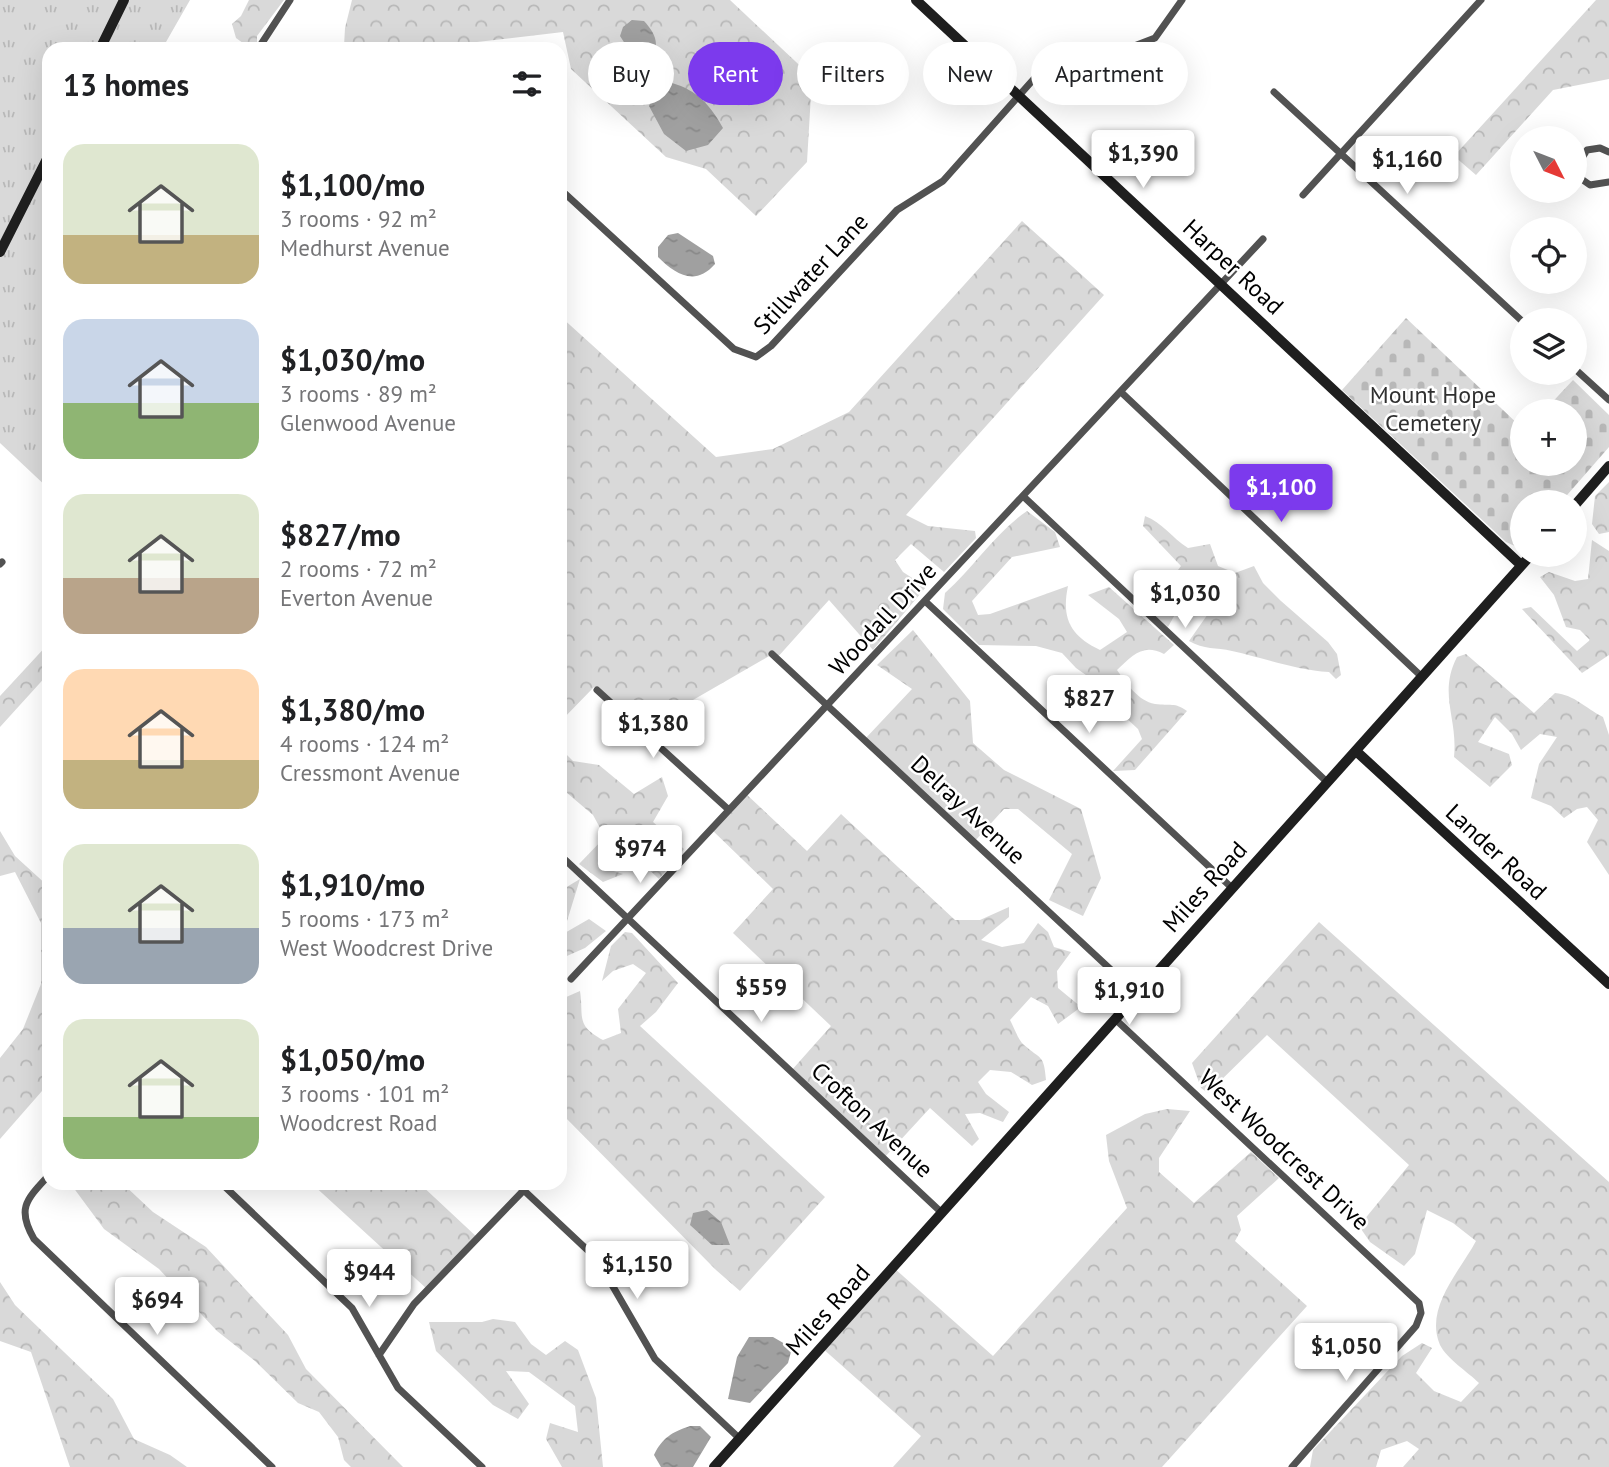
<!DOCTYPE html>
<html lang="en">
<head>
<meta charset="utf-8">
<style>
	:root { --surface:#fff; --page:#f2f2f2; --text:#202124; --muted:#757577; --accent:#7c3aed }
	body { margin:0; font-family:"PT Sans",sans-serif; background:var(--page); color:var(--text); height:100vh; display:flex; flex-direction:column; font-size:26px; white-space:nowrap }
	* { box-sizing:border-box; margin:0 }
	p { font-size:23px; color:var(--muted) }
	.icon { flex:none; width:38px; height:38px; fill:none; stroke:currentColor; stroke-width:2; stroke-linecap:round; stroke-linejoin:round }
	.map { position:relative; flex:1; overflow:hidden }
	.details { position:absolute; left:42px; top:42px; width:525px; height:1148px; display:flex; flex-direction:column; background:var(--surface); border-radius:21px; box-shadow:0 7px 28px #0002 }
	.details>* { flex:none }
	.banner { position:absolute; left:588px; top:42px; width:665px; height:63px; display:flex; gap:14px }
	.needle { width:46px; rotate:132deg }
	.buttons { position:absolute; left:1510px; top:126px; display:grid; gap:14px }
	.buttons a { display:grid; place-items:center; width:77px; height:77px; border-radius:50%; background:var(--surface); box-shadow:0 7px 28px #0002; font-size:35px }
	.price { position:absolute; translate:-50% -60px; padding:0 16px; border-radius:7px; background:#fff; color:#222; font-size:23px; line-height:46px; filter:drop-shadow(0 2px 4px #0008) }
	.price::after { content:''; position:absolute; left:50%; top:42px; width:21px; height:16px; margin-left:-10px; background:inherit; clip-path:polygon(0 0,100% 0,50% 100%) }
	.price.active { background:var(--accent); color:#fff }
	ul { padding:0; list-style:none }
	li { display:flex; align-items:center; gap:21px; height:175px; padding:0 21px }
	li span { display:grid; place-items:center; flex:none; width:196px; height:140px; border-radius:21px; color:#555 }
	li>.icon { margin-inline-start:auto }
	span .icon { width:84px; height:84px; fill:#fffc; stroke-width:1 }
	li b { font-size:30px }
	h2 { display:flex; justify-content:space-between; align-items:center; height:84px; padding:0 21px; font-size:30px }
	.pill { padding:0 24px; border-radius:32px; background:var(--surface); box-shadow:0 7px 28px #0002; font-size:24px; line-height:63px }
	.pill.active { background:var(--accent); color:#fff }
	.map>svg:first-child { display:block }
	.forest { fill:url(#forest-crowns) }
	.cemetery { fill:url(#cemetery-stones) }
	.park { fill:url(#park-tufts) }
	.water { fill:url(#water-ripples) }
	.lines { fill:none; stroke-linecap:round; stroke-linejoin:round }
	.street { stroke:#525252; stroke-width:7 }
	.secondary { stroke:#1f1f1f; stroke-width:10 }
	.labels { text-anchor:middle; stroke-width:5; stroke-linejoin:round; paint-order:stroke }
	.street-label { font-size:24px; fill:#000; stroke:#fff }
	.park-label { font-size:24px; fill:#303030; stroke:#fff }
</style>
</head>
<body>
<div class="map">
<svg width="1609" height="1467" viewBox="0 0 1609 1467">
	<defs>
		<pattern id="forest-crowns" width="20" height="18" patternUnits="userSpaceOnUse" patternTransform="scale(1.75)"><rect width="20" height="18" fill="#d9d9d9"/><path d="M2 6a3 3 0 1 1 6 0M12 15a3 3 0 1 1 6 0" fill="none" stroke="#b8b8b8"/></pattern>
		<pattern id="cemetery-stones" width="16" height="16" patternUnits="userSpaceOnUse" patternTransform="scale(1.75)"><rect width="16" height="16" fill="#d9d9d9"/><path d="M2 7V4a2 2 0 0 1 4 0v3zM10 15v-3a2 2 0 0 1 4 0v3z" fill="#b8b8b8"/></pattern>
		<pattern id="park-tufts" width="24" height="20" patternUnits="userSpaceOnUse" patternTransform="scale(1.75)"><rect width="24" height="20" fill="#d9d9d9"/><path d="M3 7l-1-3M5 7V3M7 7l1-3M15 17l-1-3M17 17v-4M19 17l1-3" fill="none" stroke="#b8b8b8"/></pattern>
		<pattern id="water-ripples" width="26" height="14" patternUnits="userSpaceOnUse" patternTransform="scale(1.75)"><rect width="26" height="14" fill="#a0a0a0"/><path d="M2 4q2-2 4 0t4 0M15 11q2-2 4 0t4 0" fill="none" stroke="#888"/></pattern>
	</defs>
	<rect width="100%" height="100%" fill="#fff"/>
	<path class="forest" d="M249 0H284L257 36V42L247 46 236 38 232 24 241 16Z
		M352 0H730L812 77 807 162 756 216 706 169 666 157 571 69 563 32 477 42 470 49H341L344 46 345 28Z
		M1596 0H1609V79L1553 90 1476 175 1454 156Z
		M1022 221 1104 295 906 515 928 526 975 531 976 538 944 572 911 544 895 560 903 572 926 587 873 650 829 600 776 659 771 655 641 730 594 687 560 722V316L716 457 773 449 849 412Z
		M1609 482V532L1599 534 1592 524 1595 496Z
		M1027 511 1055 532 1060 547 1012 557 972 601 978 615 990 614 1068 586C1061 619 1071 636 1100 650L1127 632 1119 619 1088 595 1109 587 1174 645 1164 654C1143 643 1133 655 1117 670 1126 683 1138 701 1155 704 1170 706 1175 702 1187 711L1135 770 1113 771 1142 739 1138 729 1110 703 1100 685 1076 668 1062 653 1036 646 979 645 943 609 945 593C974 567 995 533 1027 511Z
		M1145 516C1162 522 1172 538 1188 548L1210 544 1218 566 1235 573 1254 566 1263 583 1281 601 1328 642 1337 654 1341 675 1336 679 1329 672C1296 670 1264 658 1232 651 1216 647 1204 650 1189 641L1210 611 1212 597 1204 584 1194 580 1168 627 1139 603 1169 582 1181 566 1143 526Z
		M1592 540 1609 551V655L1582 673 1522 609 1531 607 1577 651 1590 640 1580 630 1566 627 1554 595 1540 577 1549 572 1575 581 1588 579Z
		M913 630 970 701 973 743 1004 770 1081 809 1101 878 1083 916 1049 900 1072 854 1018 809H1004L974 842 864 740 912 689 877 665Z
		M49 643V673L0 727V696Z
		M1466 654 1534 713 1555 693C1575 695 1585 708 1603 717L1609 735V875L1587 842 1598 820 1587 807 1577 809 1564 818 1551 806 1531 798 1539 764 1557 737 1540 734 1521 750 1512 734 1495 717 1478 742 1509 754 1512 765 1490 787 1454 757C1458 718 1438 694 1457 657Z
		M560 748 573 761 599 765 634 794 662 777 668 796 653 822 684 849 659 879 642 863 648 850 623 836 607 869 623 874 603 882 579 864 605 837 593 815 560 787Z
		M745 793 807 851 841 814 955 920H980L1009 907V917L981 940 1002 947 1024 943 1038 923 1048 932 1054 947 1071 952 1057 971 1058 988 1081 1007 1058 1024 1048 1006 1031 997 1010 1020C1014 1027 1018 1040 1024 1045 1041 1060 1044 1054 1046 1080L1032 1085 1011 1072 990 1070 978 1082 986 1094 1009 1112 1003 1122 980 1113 965 1114 979 1139 972 1146 930 1108 884 1158 791 1071 831 1026 733 933 773 889 711 829Z
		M0 831 15 856 49 887V1083L0 1139V1058L23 1029 41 984V923L15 872 0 876Z
		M580 879 563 934 589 919 606 931 585 948 560 959V891Z
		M1319 922 1609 1182V1467H1403L1419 1449 1407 1441 1381 1450 1376 1467H1310L1313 1450 1402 1356 1422 1343 1432 1348 1416 1373 1434 1391 1461 1402 1479 1383C1468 1372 1447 1359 1440 1345 1424 1308 1460 1271 1476 1241L1453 1223 1427 1210 1415 1254 1404 1266 1370 1242 1359 1226 1409 1165 1267 1035 1208 1093 1201 1088 1192 1063Z
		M625 932 632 933 678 983 656 1012 640 1026 825 1197 740 1291 716 1270 560 1112V996L564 998 580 991C584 1017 575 1025 603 1040L621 1033 618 1009 646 973 633 964 613 971 602 981 611 946Z
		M1167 1109 1190 1111 1159 1158V1172L1194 1203 1251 1152 1279 1178 1237 1216 1241 1230 1235 1241 1307 1306 1162 1467H893L921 1436 821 1347 894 1268 993 1356 1127 1208 1109 1161 1106 1135 1145 1114Z
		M70 1183H122L153 1212 206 1247 288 1335 306 1369 403 1467H351L344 1460 338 1437 319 1412 298 1403 255 1361 217 1331 159 1269 104 1229Z
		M311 1183H419L479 1239 427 1289Z
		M0 1282 15 1305 113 1399 134 1439 170 1455 187 1467H70L31 1352 0 1341Z
		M493 1319 515 1322 531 1344 546 1355 565 1341 578 1350 596 1398 603 1467H562L546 1439 550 1423 578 1432 575 1406 529 1372 506 1371 529 1404 518 1419 493 1405 436 1351 429 1322H482Z"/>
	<path class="cemetery" d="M1406 318 1522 428V464H1575V411H1544L1573 380 1609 415V447L1561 502H1522V544L1517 547 1506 542 1342 390Z"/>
	<path class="park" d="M0 0H190L162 49H49V489L0 443Z"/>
	<path class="water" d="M632 20 644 21C656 34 662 47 647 61L631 53 620 36 623 27Z
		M672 83C697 90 711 106 723 128L708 145 686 151 664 134 649 106 656 90Z
		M678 233 713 256 715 264C695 287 675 274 658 257V247L668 235Z
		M707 1210 721 1222 730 1245H712L690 1225 693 1213Z
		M749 1337H773L792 1348 788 1363 750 1403 728 1399 737 1357Z
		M690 1426H700L711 1437 693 1467H661L654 1455C662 1438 672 1432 690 1426Z"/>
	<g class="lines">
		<path class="street" d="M258 49 290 0
			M1274 92 1522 321
			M1609 152 1600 148 1587 150 1577 166 1580 178 1590 185 1609 182
			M560 189 734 349 756 357 771 346 897 210 943 181 1048 63 1093 51 1129 48 1155 38 1182 0
			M1303 195 1481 0
			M1575 369 1609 400
			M1122 393 1421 676
			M1024 497 1327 782
			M0 564 2 562
			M926 602 1232 888
			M772 654 1137 994
			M597 690 729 810
			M560 855 942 1213
			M571 979 1263 239
			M1115 1019 1419 1303 1421 1313 1416 1326 1292 1467
			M49 1175C27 1199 16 1208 34 1239L272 1467
			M221 1183 352 1308 398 1388 482 1467
			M516 1183 597 1259 655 1359 739 1438
			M379 1355 414 1304 524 1190"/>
		<path class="secondary" d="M916 0 1521 565
			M100 49 124 0
			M0 252 49 155
			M1575 505 1609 466
			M1356 751 1609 984
			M714 1467 1531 555"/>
	</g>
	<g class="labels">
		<g class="street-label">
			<text transform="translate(1233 267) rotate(43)" y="8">Harper Road</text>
			<text transform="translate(811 274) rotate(-47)" y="8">Stillwater Lane</text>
			<text transform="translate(883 619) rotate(-47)" y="8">Woodall Drive</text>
			<text transform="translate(968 810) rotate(43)" y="8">Delray Avenue</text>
			<text transform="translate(1496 852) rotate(43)" y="8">Lander Road</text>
			<text transform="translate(1205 887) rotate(-48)" y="8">Miles Road</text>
			<text transform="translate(872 1120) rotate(43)" y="8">Crofton Avenue</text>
			<text transform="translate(1284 1150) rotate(43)" y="8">West Woodcrest Drive</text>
			<text transform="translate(828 1310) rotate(-48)" y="8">Miles Road</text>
		</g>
		<g class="park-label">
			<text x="1433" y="403">Mount Hope<tspan x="1433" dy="28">Cemetery</tspan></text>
		</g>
	</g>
</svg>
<div class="buttons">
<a><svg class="needle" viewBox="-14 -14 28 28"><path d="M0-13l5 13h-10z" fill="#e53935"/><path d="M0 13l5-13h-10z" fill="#757577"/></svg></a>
<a><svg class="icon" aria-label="locate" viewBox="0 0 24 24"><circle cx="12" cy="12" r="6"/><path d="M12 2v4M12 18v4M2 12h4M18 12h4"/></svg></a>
<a><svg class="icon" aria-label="layers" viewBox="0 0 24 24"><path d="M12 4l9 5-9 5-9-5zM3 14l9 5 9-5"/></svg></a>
<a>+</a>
<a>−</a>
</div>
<b class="price" style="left:1143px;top:190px">$1,390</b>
<b class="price" style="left:1407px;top:196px">$1,160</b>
<b class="price active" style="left:1281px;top:524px">$1,100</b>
<b class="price" style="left:1185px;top:630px">$1,030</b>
<b class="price" style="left:1089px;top:735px">$827</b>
<b class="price" style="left:653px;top:760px">$1,380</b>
<b class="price" style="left:640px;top:885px">$974</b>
<b class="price" style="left:761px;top:1024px">$559</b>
<b class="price" style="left:1129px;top:1027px">$1,910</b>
<b class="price" style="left:637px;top:1301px">$1,150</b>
<b class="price" style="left:369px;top:1309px">$944</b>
<b class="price" style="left:157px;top:1337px">$694</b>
<b class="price" style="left:1346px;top:1383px">$1,050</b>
<div class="banner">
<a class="pill">Buy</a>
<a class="pill active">Rent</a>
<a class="pill">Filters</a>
<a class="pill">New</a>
<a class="pill">Apartment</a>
</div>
<section class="details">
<h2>13 homes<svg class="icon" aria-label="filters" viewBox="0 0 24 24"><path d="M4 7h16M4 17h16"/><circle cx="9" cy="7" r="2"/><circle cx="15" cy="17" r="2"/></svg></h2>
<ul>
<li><span style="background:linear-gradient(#dfe7d0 65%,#c2b280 0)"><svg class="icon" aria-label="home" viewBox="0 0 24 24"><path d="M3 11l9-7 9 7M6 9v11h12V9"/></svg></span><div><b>$1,100/mo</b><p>3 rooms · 92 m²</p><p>Medhurst Avenue</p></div></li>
<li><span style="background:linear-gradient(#c9d6e8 60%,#8fb573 0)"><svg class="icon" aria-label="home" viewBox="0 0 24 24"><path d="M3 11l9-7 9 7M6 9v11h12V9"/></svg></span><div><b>$1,030/mo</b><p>3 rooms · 89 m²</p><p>Glenwood Avenue</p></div></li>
<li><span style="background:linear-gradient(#dfe7d0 60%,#b9a48a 0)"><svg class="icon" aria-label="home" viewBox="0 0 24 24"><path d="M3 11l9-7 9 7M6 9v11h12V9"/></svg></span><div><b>$827/mo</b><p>2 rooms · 72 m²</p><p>Everton Avenue</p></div></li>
<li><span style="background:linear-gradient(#ffd9b3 65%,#c2b280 0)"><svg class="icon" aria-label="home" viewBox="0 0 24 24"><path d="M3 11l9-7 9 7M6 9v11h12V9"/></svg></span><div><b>$1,380/mo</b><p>4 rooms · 124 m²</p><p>Cressmont Avenue</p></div></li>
<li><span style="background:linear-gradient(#dfe7d0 60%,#9aa5b1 0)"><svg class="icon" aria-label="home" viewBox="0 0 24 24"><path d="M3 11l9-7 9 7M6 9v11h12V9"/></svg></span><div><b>$1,910/mo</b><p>5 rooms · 173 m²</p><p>West Woodcrest Drive</p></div></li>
<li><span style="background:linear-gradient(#dfe7d0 70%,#8fb573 0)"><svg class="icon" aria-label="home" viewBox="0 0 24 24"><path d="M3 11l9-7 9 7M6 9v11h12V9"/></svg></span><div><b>$1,050/mo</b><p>3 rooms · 101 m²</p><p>Woodcrest Road</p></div></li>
</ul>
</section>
</div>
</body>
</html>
